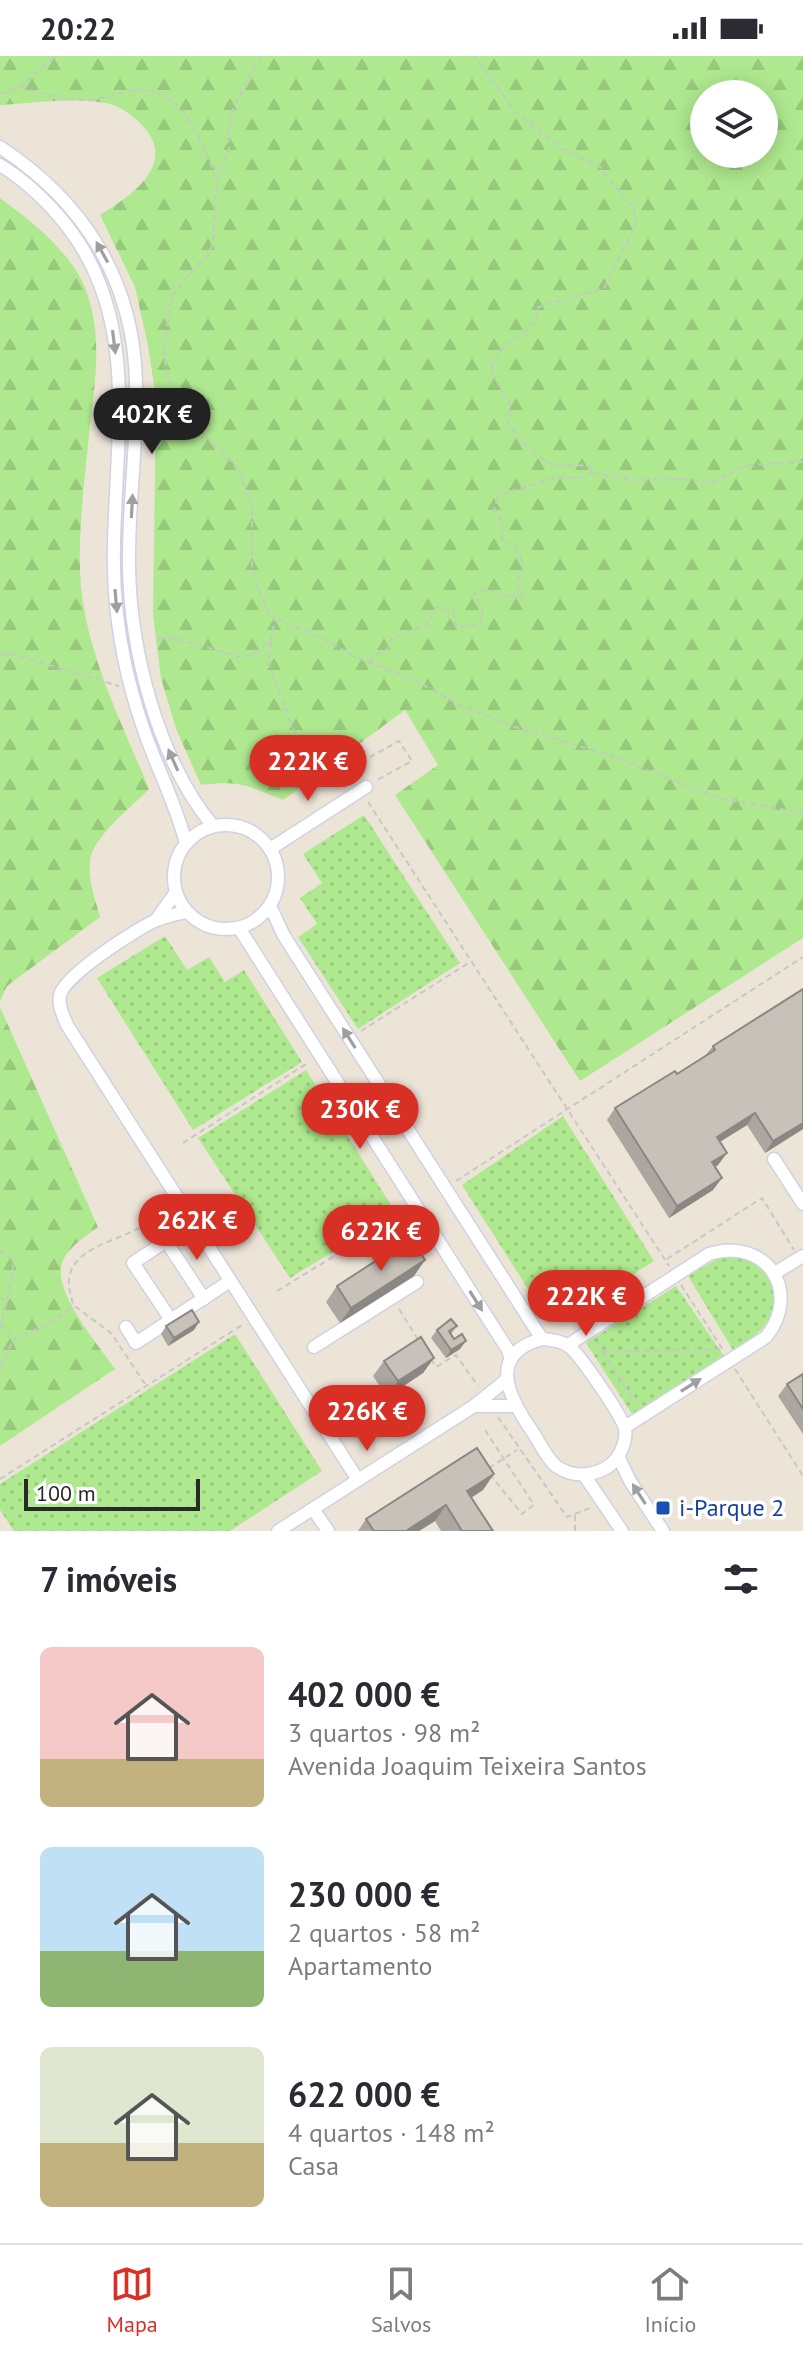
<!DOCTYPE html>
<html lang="pt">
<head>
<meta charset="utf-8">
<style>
	:root { --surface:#fff; --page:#f2f2f3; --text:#2b2b33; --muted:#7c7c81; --line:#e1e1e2; --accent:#d93025 }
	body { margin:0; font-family:"PT Sans",sans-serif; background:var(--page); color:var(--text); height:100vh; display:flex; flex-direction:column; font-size:30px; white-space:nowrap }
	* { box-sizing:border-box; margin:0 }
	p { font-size:26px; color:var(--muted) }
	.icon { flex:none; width:44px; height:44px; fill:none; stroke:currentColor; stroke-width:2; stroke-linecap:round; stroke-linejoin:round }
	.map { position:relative; height:1475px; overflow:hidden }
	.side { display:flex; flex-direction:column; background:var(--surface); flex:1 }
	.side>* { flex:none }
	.fabs { position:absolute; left:690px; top:24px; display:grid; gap:16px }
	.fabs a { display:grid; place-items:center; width:88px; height:88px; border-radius:50%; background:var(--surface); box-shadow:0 4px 20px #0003; font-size:40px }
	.scale { position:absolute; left:24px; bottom:20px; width:176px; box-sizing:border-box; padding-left:8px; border:4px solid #292929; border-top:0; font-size:22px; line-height:28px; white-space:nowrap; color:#292929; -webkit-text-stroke:6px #fff; paint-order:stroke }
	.price { position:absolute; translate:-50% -68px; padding:0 18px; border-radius:28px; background:var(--accent); color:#fff; font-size:26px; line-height:52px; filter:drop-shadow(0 2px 4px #0008) }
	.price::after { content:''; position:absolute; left:50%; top:48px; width:24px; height:18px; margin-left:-12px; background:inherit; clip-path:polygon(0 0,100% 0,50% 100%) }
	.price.active { background:#222; color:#fff }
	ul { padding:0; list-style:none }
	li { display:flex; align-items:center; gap:24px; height:200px; padding:0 40px }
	li span { display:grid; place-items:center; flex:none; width:224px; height:160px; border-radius:12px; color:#555 }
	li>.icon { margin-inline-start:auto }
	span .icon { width:96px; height:96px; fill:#fffc; stroke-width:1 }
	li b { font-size:34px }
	h2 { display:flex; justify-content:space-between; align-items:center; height:96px; padding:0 40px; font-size:34px }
	.status { display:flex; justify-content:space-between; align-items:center; height:56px; padding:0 40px; background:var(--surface); direction:ltr }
	.status svg { height:22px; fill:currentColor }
	.tabs { display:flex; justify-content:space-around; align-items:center; height:112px; border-top:2px solid var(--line); background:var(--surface); font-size:22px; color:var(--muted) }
	.tabs a { display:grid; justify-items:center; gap:4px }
	.tabs .active { color:var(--accent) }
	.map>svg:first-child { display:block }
	.grass { fill:url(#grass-dots) }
	.forest { fill:url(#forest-firs); fill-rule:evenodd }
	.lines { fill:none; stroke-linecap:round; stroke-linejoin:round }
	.minor-casing { stroke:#ced2e3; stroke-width:15 }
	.path { stroke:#c7c7c7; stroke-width:2; stroke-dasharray:6 4; stroke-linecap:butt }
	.minor { stroke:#fff; stroke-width:12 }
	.wall { fill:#aba69f }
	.shaded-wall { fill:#8b8782 }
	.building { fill:#c7c1b9; stroke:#8b8782; stroke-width:2 }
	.oneway { fill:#9f9f9f }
	.transit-dot { fill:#1a4fb4; stroke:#fff; stroke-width:3 }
	.labels { text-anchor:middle; stroke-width:7; stroke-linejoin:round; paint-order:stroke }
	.transit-label { font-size:24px; fill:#164399; stroke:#fff; text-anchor:start }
</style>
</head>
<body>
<div class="status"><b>20:22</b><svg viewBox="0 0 49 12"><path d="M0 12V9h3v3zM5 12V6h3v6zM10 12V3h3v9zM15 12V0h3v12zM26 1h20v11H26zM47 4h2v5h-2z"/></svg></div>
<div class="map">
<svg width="803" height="1475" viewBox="0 0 803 1475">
	<defs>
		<pattern id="grass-dots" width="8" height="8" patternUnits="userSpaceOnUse" patternTransform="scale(2)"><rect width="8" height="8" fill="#afe98f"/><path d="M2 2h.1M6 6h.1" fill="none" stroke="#97c87b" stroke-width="1.8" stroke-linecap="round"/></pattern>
		<pattern id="forest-firs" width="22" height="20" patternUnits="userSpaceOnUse" patternTransform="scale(2)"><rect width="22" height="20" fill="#afe98f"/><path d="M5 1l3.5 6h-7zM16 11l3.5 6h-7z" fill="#97c87b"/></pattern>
	</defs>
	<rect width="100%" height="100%" fill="#ede4d8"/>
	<path class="grass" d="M364 759 460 907 358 973 298 881 317 868 300 842 322 827 303 798Z
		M165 880 187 914 209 901 225 926 244 914 302 1006 193 1074 97 922Z
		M306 1014 396 1157 290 1222 198 1082Z
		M563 1060 654 1205 574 1257 559 1263 542 1255 462 1129Z
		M739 1199C746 1203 755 1205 762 1210 770 1216 774 1227 775 1237 777 1266 756 1280 733 1294L688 1220 722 1200Z
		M676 1230 724 1300 632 1358 586 1287Z
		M235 1278 322 1415 230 1475H14L0 1454V1428Z"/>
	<path class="forest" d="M0 0H803V882L580 1025 395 739 438 709 405 654 283 744C248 730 240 724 201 729L176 673 161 622 153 559 156 342 148 290 135 231 100 159C131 140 179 108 142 69 132 59 121 50 106 47 72 41 34 47 0 49ZM704 38H764V98H704Z
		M0 142C27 162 56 184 75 213 107 263 95 324 89 379 84 430 77 481 81 531 88 602 123 669 149 733 133 750 92 781 90 805 88 825 95 843 100 861L7 930 0 945Z
		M0 951 98 1171C86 1180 67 1192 62 1207 52 1235 99 1290 115 1313L0 1390Z"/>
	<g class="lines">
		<defs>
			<path id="minor" d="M0 91C84 146 134 225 136 327 138 388 128 448 129 509 130 594 158 704 213 770
				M0 109C26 125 48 146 67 170 157 285 99 435 118 566 124 612 137 659 154 701 166 730 178 757 186 787
				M174 821a52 52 0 1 1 104 0a52 52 0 1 1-104 0Z
				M270 793 366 731
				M270 850 284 880 542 1283
				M187 856C177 858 166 860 157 864 137 872 65 919 60 939 58 950 63 959 67 969L358 1424
				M156 864 176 836
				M239 872 508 1294 511 1304
				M774 1103 803 1148
				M775 1217 803 1200
				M171 1264 133 1207 166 1185 204 1243
				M126 1271 136 1287 230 1225
				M542 1283C552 1284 563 1285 571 1292 581 1301 623 1361 625 1373 627 1383 622 1394 617 1402 603 1420 575 1424 556 1410 546 1402 539 1385 532 1375 509 1342 486 1298 542 1283Z
				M568 1289 709 1198C765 1180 803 1235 766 1281L625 1371
				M314 1291 417 1226
				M474 1350H514
				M618 1400 630 1425 663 1475
				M584 1419 622 1475
				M313 1453 328 1475
				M278 1475 474 1350 505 1325"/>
		</defs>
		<use href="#minor" class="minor-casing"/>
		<path class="path" d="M20 31C41 38 64 43 86 44 103 44 119 36 135 34 183 30 203 87 216 123
			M0 38 20 31 55 0
			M593 417 633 424 688 423 709 427 748 409 803 406
			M277 563 322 582 356 601 412 623 460 649 515 671 609 699 718 742 803 757
			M158 583 173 582 241 601 255 598 271 584 275 563 267 553 255 524 252 508V452L241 421 233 407 192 368 175 345 164 302 169 253 173 239 194 212 208 199 213 187 217 124 229 94 228 75 233 53 260 0
			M271 586 268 607 297 682 313 733 399 685 412 705 377 724
			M0 599 13 598 119 630
			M370 607 375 599 388 593 392 582 427 568 436 551 453 556 456 571 478 569C487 556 482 550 474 538 492 526 505 547 523 540 512 519 519 527 524 509L515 491 502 483 503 467 494 452C499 434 514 435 529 430 537 428 546 424 554 422 569 419 585 428 594 412 581 407 569 411 555 409 541 407 514 378 508 366L510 349 492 316C492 293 520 281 535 267L538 251 604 232 635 170 634 150 624 143 600 111 560 92 515 55 474 0
			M368 746 669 1210
			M361 975 470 906
			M183 1087 306 1008
			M456 1125 803 901
			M0 1195 12 1203 13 1216 1 1270 14 1283C36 1274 55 1266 73 1250
			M667 1203 762 1142 794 1194
			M681 1229 723 1294
			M277 1235 402 1159
			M399 1253 419 1285
			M597 1286 636 1348
			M604 1296 722 1293
			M431 1303 436 1311 456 1299 478 1330
			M0 1311 13 1284
			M735 1313 803 1420
			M145 1328 111 1277 73 1249C71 1239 67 1228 70 1218 77 1193 111 1186 131 1176 144 1170 157 1161 169 1154
			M498 1361 567 1461 590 1452
			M485 1374 534 1449 522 1458 492 1421
			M489 1412 517 1394
			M0 1423 242 1269
			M575 1475V1459"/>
		<use href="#minor" class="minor"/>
	</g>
	<path class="wall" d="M803 933V1073L765 1097 747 1069 720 1086 718 1109 715 1111 713 1134 669 1162 607 1064 615 1052 677 1018 705 1000 713 990Z
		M414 1220 340 1267 326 1246 337 1230Z
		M166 1270 194 1274 168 1290 161 1278Z
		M457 1270 451 1278 460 1293 446 1302 431 1282 437 1274Z
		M434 1302 423 1317 387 1341 373 1320 384 1305Z
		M803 1318V1378L778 1340 787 1328Z
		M483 1434 471 1442 493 1475H441L435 1465 419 1475H358L366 1463Z"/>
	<path class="shaded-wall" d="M755 1057 747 1069 708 1093 717 1081Z
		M803 1067V1073L765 1097 773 1085Z
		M727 1097 718 1109 703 1118 712 1106Z
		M722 1122 713 1134 669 1162 677 1150Z
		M425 1204 414 1220 340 1267 351 1252Z
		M199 1266 194 1274 168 1290 174 1282Z
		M466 1285 460 1293 446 1302 451 1294Z
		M434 1302 423 1317 387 1341 398 1325Z
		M494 1418 483 1434 456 1451 467 1435Z
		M446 1449 435 1465 419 1475H406Z"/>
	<path class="building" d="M803 933V1067L773 1085 755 1057 717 1081 727 1097 712 1106 722 1122 677 1150 615 1052 675 1015 677 1018 715 994 713 990Z
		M411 1182 425 1204 351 1252 337 1230Z
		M192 1254 199 1266 174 1282 166 1270Z
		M451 1263 457 1270 449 1275 454 1283 462 1278 466 1285 451 1294 437 1274Z
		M421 1281 434 1302 398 1325 384 1305Z
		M803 1318V1353L787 1328Z
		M477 1392 494 1418 467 1435 493 1475H462L446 1449 406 1475H374L366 1463Z"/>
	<defs><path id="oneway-solid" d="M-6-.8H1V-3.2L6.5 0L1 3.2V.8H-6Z" transform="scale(2)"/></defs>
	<g class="oneway">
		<use href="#oneway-solid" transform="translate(102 196) rotate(-119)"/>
		<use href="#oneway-solid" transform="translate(114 286) rotate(83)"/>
		<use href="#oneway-solid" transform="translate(132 450) rotate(-87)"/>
		<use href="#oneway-solid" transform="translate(116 545) rotate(85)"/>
		<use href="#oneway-solid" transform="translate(173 704) rotate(-114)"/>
		<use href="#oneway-solid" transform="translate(349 982) rotate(-122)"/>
		<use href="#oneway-solid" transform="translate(476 1245) rotate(58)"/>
		<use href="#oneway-solid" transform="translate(691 1329) rotate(-32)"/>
		<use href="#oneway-solid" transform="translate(639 1438) rotate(-123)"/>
	</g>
	<rect class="transit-dot" x="655" y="1444" width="16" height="16" rx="4"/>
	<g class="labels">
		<g class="transit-label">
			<text x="679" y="1460">i-Parque 2</text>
		</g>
	</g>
</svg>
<div class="fabs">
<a><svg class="icon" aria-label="layers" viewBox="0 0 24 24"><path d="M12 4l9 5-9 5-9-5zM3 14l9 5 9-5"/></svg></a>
</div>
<div class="scale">100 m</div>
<b class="price active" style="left:152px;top:400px">402K €</b>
<b class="price" style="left:308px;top:747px">222K €</b>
<b class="price" style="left:360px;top:1095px">230K €</b>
<b class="price" style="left:197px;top:1206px">262K €</b>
<b class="price" style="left:381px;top:1217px">622K €</b>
<b class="price" style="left:586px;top:1282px">222K €</b>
<b class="price" style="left:367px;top:1397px">226K €</b>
</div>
<section class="side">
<h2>7 imóveis<svg class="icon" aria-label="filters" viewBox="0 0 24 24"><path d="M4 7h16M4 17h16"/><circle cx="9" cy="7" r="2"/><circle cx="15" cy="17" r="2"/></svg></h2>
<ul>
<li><span style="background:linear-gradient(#f6c9c9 70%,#c2b280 0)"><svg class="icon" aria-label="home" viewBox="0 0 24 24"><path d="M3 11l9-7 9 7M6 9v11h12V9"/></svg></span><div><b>402 000 €</b><p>3 quartos · 98 m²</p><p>Avenida Joaquim Teixeira Santos</p></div></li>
<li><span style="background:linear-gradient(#bfe0f5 65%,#8fb573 0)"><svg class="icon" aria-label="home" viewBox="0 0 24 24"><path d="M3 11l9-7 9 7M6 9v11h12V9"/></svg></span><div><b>230 000 €</b><p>2 quartos · 58 m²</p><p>Apartamento</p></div></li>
<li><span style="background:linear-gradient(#dfe7d0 60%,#c2b280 0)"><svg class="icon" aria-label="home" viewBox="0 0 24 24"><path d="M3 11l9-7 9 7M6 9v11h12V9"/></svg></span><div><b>622 000 €</b><p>4 quartos · 148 m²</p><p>Casa</p></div></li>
</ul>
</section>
<nav class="tabs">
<a class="active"><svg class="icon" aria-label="map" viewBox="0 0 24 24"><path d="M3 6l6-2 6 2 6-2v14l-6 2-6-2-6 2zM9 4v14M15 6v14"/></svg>Mapa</a>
<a><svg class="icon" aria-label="saved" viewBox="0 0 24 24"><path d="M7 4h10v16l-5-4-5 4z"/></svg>Salvos</a>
<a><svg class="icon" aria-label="home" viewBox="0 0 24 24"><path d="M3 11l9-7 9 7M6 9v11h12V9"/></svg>Início</a>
</nav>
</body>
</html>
